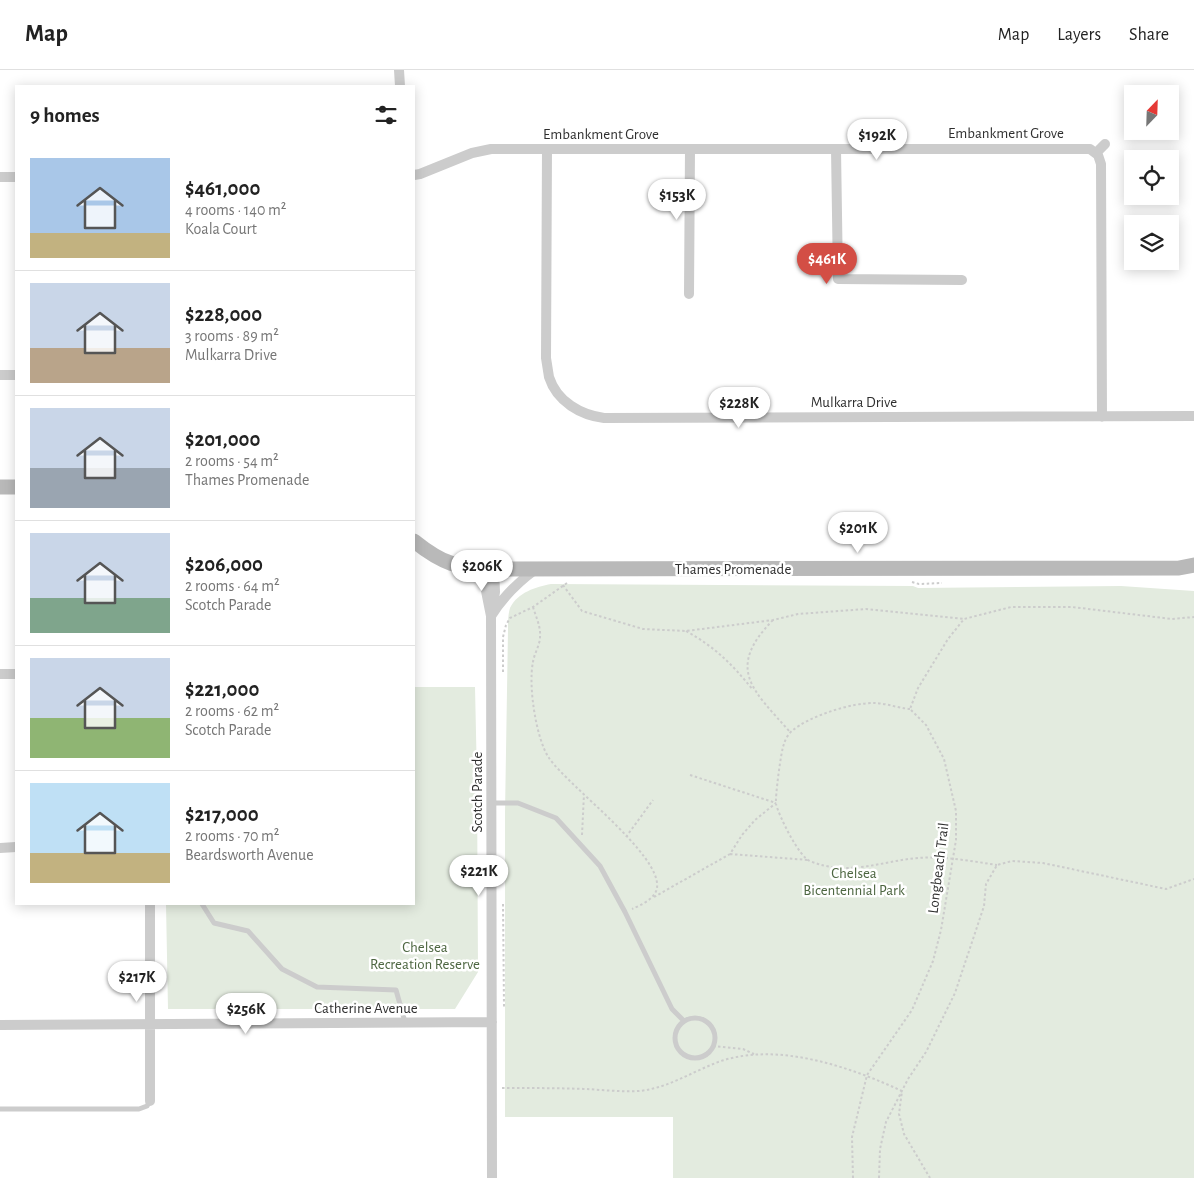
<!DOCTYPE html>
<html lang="en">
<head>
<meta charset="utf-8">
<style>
	:root { --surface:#fff; --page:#f6f6f6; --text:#222; --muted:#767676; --line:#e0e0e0; --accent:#d34e45 }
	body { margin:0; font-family:"Alegreya Sans",sans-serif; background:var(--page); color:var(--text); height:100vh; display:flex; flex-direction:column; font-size:19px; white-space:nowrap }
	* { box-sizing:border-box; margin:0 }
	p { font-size:16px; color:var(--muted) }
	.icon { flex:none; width:28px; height:28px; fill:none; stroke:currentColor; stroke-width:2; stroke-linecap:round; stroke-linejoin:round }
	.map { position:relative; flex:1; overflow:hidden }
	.details { position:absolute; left:15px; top:15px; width:400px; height:820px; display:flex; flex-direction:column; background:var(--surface); border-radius:0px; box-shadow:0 2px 12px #0003 }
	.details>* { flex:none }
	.needle { width:32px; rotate:23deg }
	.tools { position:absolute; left:1124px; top:15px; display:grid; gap:10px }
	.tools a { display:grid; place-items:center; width:55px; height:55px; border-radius:0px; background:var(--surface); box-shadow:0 2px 12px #0003; font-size:25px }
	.price { position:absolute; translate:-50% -42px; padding:0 11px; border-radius:18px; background:#fff; color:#222; font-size:16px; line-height:32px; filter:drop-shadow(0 1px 2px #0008) }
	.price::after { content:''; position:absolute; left:50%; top:30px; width:15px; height:11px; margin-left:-8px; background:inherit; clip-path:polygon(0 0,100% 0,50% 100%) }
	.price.on { background:var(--accent); color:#fff }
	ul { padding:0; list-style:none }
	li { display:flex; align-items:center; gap:15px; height:125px; padding:0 15px }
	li+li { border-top:1px solid var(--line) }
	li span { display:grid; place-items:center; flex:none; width:140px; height:100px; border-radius:0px; color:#555 }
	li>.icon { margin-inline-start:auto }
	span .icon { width:60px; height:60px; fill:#fffc; stroke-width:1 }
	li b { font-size:21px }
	h2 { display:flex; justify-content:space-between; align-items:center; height:60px; padding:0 15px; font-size:21px }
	header { display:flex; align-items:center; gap:30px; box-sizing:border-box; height:70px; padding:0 25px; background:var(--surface); border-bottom:1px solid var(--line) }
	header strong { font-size:24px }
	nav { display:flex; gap:28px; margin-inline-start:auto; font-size:18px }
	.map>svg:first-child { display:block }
	.green { fill:#e3ebdf }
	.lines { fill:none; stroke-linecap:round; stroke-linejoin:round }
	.path { stroke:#ccc; stroke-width:2; stroke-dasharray:2.5 2.5; stroke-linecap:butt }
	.service { stroke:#ccc; stroke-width:5 }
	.minor { stroke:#ccc; stroke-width:10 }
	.secondary { stroke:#b9b9b9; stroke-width:15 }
	.labels { text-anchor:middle; stroke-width:5; stroke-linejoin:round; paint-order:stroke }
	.street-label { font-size:15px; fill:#2f2f2f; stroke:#fff }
	.park-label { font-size:15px; fill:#4d6641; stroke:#fff }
</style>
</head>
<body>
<header>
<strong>Map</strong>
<nav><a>Map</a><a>Layers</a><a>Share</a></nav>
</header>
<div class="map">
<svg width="1194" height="1108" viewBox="0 0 1194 1108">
	<rect width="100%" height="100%" fill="#fff"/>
	<path class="green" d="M551 514 913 516 918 518 1121 516 1194 521V1108H673V1047H505V743L508 559C508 553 508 544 510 538 518 522 536 517 551 514Z
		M414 617H475L477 709 478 902 455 939H168L166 834H414Z"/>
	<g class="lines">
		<path class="path" d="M912 512 919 514 942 513
			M563 515 582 541 643 559 686 561 773 550 798 544 866 539 964 549
			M533 537C536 547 541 557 540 567 540 575 534 584 533 592 528 615 536 669 549 688 569 717 662 785 657 818 655 829 641 835 632 839
			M773 550C725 599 753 620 790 662
			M686 561C715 577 732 594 753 620
			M503 602V567L506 555 510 548 533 537 567 513
			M910 639C899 638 888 634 876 633 853 632 809 646 792 661 788 664 785 670 784 674 781 680 775 728 776 734 779 746 799 787 810 791 848 807 881 791 918 788 944 786 971 791 997 795
			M690 705 776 733
			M582 765 584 724
			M626 767 653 730
			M730 784 808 790
			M654 827 730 784 742 765 755 750 776 733
			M503 834 504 937
			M713 976 743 979 754 984
			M502 1018C530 1018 558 1018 586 1019 603 1020 622 1022 639 1021 669 1018 693 1001 721 991 779 972 850 997 902 1021L899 1044 904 1064 930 1108
			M853 1108 852 1067 867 1005 912 940 933 891 941 860 956 770V741L944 689 926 655 910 639 918 618 948 569 964 549 1011 537H1072L1172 549 1194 547
			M879 1108 880 1079 886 1052 908 1009 926 982 955 923 984 836 986 814 997 795 1012 791 1043 793 1166 819 1194 809"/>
		<path class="service" d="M492 733H518L556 748 600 796 625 842 672 939 684 951
			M202 834 214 853 248 861 282 899 317 917 396 920 405 952
			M675 968a20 20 0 1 1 40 0a20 20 0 1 1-40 0Z
			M0 1039H139L147 1036 150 1031"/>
		<path class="minor" d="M399 0 400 16
			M547 79 546 288C547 294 548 301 549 307 557 332 581 345 604 348L1194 346
			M836 79 838 209 962 210
			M1096 83 1105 74
			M414 105 420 104 472 83 491 79H1090L1098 85 1101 94 1102 347
			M0 107H16
			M689 224 690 79
			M0 305H16
			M486 498V521L491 546 492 1108
			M492 540 495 522 494 499
			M491 546C503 527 518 512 536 499
			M0 604H16
			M0 778 16 777
			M0 955 492 952
			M150 1031V834"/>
		<path class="secondary" d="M0 417H16
			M414 471C444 495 456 497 494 499L1179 498 1194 495"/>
	</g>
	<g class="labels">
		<g class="street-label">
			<text x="1006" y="68">Embankment Grove</text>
			<text x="601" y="69">Embankment Grove</text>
			<text x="854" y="337">Mulkarra Drive</text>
			<text x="733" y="504">Thames Promenade</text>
			<text transform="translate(477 722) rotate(-90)" y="5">Scotch Parade</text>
			<text transform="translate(938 798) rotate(-83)" y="5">Longbeach Trail</text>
			<text x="366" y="943">Catherine Avenue</text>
		</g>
		<g class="park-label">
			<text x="854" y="808">Chelsea<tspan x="854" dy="17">Bicentennial Park</tspan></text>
			<text x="425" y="882">Chelsea<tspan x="425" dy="17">Recreation Reserve</tspan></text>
		</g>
	</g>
</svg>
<div class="tools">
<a><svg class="needle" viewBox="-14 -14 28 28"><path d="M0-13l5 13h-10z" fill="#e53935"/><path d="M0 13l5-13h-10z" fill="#767676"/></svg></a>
<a><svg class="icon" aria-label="locate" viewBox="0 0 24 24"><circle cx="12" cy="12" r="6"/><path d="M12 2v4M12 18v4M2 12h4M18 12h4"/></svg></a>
<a><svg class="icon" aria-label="layers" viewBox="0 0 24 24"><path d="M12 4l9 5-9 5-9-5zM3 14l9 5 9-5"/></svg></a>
</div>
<b class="price" style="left:877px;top:91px">$192K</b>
<b class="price" style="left:677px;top:151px">$153K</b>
<b class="price on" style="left:827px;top:215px">$461K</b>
<b class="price" style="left:739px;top:359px">$228K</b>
<b class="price" style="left:858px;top:484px">$201K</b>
<b class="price" style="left:482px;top:522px">$206K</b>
<b class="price" style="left:479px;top:827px">$221K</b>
<b class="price" style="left:137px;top:933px">$217K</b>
<b class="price" style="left:246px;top:965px">$256K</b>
<section class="details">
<h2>9 homes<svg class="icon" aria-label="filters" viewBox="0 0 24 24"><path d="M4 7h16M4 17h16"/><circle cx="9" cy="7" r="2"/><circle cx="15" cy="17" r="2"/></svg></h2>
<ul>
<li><span style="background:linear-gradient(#a9c7e8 75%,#c2b280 0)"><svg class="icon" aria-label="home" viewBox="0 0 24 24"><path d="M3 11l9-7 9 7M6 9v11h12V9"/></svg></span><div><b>$461,000</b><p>4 rooms · 140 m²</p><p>Koala Court</p></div></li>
<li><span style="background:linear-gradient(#c9d6e8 65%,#b9a48a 0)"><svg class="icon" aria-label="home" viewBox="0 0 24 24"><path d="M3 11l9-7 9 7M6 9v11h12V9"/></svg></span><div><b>$228,000</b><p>3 rooms · 89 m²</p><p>Mulkarra Drive</p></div></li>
<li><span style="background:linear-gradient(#c9d6e8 60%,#9aa5b1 0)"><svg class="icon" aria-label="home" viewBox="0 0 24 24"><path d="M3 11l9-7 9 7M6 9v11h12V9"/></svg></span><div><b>$201,000</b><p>2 rooms · 54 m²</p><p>Thames Promenade</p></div></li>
<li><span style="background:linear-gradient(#c9d6e8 65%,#7fa58c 0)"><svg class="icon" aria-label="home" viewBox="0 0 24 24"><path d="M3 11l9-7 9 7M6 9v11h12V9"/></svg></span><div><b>$206,000</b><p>2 rooms · 64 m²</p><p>Scotch Parade</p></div></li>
<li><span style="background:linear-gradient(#c9d6e8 60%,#8fb573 0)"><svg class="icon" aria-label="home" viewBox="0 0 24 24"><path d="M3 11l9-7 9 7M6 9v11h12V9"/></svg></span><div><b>$221,000</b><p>2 rooms · 62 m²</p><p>Scotch Parade</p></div></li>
<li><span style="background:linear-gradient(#bfe0f5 70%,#c2b280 0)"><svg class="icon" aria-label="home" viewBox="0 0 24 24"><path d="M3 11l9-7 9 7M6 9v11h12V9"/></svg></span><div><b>$217,000</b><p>2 rooms · 70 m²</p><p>Beardsworth Avenue</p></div></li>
</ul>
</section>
</div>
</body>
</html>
